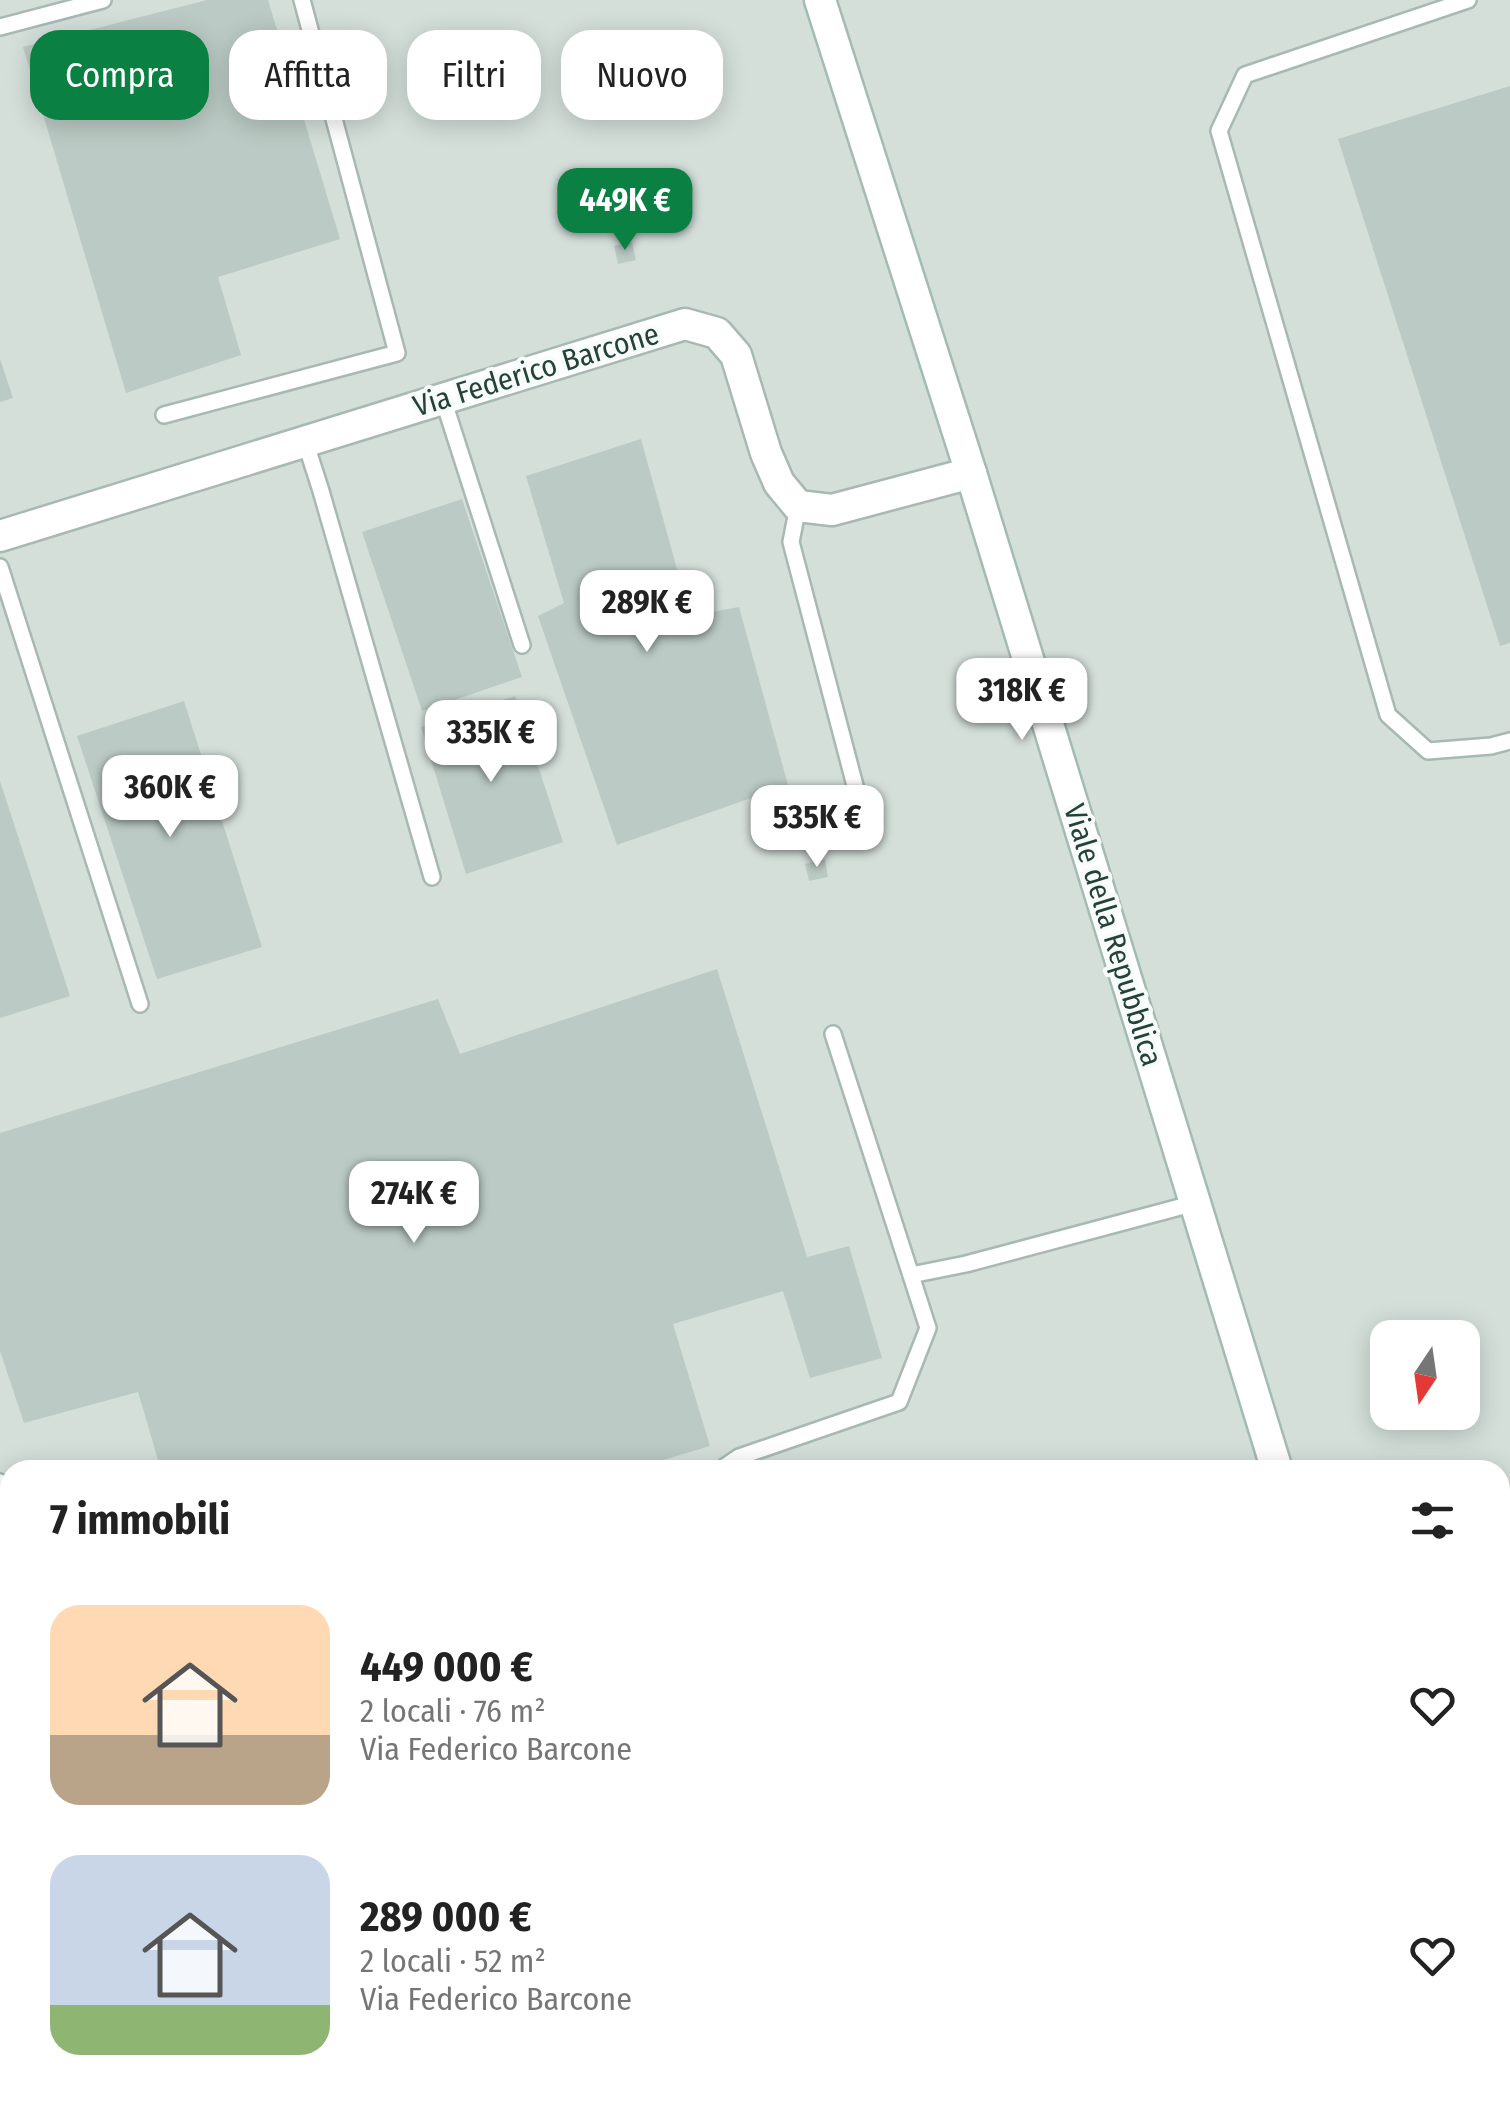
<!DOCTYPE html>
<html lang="it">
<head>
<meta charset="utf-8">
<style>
	:root { --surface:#fff; --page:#f6f6f6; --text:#222; --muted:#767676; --accent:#0b8043 }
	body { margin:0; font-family:"Fira Sans Condensed",sans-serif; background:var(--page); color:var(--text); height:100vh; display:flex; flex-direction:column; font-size:38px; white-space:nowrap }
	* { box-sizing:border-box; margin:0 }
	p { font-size:32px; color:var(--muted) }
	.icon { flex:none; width:55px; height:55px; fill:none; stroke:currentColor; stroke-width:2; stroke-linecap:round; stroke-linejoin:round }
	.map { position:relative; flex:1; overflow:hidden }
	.panel { position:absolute; left:0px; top:1460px; width:1510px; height:642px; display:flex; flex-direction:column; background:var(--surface); border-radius:30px 30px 0 0; box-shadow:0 5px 25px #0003 }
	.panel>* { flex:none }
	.guide { position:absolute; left:30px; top:30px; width:1000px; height:90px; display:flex; gap:20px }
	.needle { width:65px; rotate:193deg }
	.tools { position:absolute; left:1370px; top:1320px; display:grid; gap:20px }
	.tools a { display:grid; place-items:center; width:110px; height:110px; border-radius:20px; background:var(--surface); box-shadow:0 5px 25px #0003; font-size:50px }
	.price { position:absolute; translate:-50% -85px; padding:0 22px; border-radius:20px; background:#fff; color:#222; font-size:32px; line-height:65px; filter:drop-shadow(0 2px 5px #0008) }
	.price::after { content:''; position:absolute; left:50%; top:60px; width:30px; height:22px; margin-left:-15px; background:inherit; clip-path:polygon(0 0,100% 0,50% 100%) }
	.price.on { background:var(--accent); color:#fff }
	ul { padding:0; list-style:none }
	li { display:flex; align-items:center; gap:30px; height:250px; padding:0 50px }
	li span { display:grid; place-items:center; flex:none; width:280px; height:200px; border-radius:30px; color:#555 }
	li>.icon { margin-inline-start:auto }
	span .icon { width:120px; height:120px; fill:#fffc; stroke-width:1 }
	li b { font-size:42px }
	h2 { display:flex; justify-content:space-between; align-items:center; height:120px; padding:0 50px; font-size:42px }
	.chip { padding:0 35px; border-radius:30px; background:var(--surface); box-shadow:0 5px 25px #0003; font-size:35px; line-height:90px }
	.chip.on { background:var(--accent); color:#fff }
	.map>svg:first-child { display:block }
	.built { fill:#d4dfda; fill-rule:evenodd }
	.green { fill:#bfe0c8 }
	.building { fill:#bbcac4 }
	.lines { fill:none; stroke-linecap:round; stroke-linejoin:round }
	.service-casing { stroke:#a8b8b2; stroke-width:20 }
	.minor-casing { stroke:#a8b8b2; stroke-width:35 }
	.secondary-casing { stroke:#a4bbb3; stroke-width:35 }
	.service { stroke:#fff; stroke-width:15 }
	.minor { stroke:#fff; stroke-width:30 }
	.secondary { stroke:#fff; stroke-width:30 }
	.labels { text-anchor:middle; stroke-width:8; stroke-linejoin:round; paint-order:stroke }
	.street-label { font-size:30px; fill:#24423a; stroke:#f7fbf9 }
</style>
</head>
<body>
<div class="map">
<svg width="1510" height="2101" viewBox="0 0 1510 2101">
	<rect width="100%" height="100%" fill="#e6efeb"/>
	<path class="built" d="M0 0H1510V2101H0ZM1388 1338H1462V1412H1388ZM10 1470H1500V2092H10Z"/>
	<path class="green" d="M1500 1671 1510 1672V1820L1500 1818Z
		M508 2093H847L817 2101H522Z"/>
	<path class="building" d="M207 0H268L340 239 218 277 241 355 126 393 23 47Z
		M1510 86V643L1500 646 1338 139Z
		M632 242 636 260 618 264 614 246Z
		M0 359 13 398 0 402Z
		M641 439 690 616 739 607 788 785 617 845 538 616 564 603 526 476Z
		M462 499 522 677 422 711 362 532Z
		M515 696 563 842 466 874 421 727Z
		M184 701 262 947 157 979 77 736Z
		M0 781 70 996 0 1018Z
		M825 859 828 877 809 881 805 864Z
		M717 969 807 1257 849 1246 882 1358 810 1378 783 1291 673 1324 710 1446 630 1470H161L138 1392 24 1423 0 1351V1133L438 999 460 1054Z
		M0 1989 10 2005V2019L0 2025Z"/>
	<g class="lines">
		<defs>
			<path id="service" d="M1468 0 1245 75 1219 131 1388 715 1428 751 1491 746 1510 741
				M0 27 103 0
				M443 399 522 645
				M164 415 397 353 302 0
				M305 441 321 491 432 877
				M798 506 791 542 858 797
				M0 567 140 1004
				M911 1275 966 1264 1195 1203
				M720 1470 739 1457 899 1402 928 1328 833 1034
				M0 1482 3 1490 10 1496
				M1500 1536 1510 1533
				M1500 1633 1510 1631
				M0 1662 10 1654
				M0 1874 10 1868
				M74 2092 108 2096 112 2092
				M40 2101 58 2092
				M380 2101 393 2092"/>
			<path id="minor" d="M0 536 685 324 717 333 736 355 766 453 779 483 798 506 832 510 971 473
				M0 1836 10 1852
				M161 2092 166 2101"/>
			<path id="secondary" d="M820 0 971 473 1277 1470
				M1442 2092V2101
				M1499 2092 1504 2101"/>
		</defs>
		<use href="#service" class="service-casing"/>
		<use href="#minor" class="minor-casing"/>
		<use href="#secondary" class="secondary-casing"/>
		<use href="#service" class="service"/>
		<use href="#minor" class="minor"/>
		<use href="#secondary" class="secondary"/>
	</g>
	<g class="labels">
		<g class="street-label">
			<text transform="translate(536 370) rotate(-17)" y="10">Via Federico Barcone</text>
			<text transform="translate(1113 935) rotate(73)" y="10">Viale della Repubblica</text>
		</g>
	</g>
</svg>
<div class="tools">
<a><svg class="needle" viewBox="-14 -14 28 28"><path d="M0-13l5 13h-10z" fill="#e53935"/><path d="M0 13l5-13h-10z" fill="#767676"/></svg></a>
</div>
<b class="price on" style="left:625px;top:253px">449K €</b>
<b class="price" style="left:647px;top:655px">289K €</b>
<b class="price" style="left:1022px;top:743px">318K €</b>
<b class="price" style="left:491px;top:785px">335K €</b>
<b class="price" style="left:170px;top:840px">360K €</b>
<b class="price" style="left:817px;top:870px">535K €</b>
<b class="price" style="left:414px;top:1246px">274K €</b>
<div class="guide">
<a class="chip on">Compra</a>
<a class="chip">Affitta</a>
<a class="chip">Filtri</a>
<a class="chip">Nuovo</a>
</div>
<section class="panel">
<h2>7 immobili<svg class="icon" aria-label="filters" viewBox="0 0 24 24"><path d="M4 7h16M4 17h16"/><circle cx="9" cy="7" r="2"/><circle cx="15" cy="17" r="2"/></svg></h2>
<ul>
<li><span style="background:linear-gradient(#ffd9b3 65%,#b9a48a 0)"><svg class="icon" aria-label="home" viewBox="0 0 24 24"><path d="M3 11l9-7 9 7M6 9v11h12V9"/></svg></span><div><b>449 000 €</b><p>2 locali · 76 m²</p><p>Via Federico Barcone</p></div><svg class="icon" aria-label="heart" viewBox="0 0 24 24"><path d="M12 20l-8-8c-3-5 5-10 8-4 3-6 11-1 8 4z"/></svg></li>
<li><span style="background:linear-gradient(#c9d6e8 75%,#8fb573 0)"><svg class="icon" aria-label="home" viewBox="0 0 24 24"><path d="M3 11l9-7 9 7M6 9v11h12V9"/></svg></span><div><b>289 000 €</b><p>2 locali · 52 m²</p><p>Via Federico Barcone</p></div><svg class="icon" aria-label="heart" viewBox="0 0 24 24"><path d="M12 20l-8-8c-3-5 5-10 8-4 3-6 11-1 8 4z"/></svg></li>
</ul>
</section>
</div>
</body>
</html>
